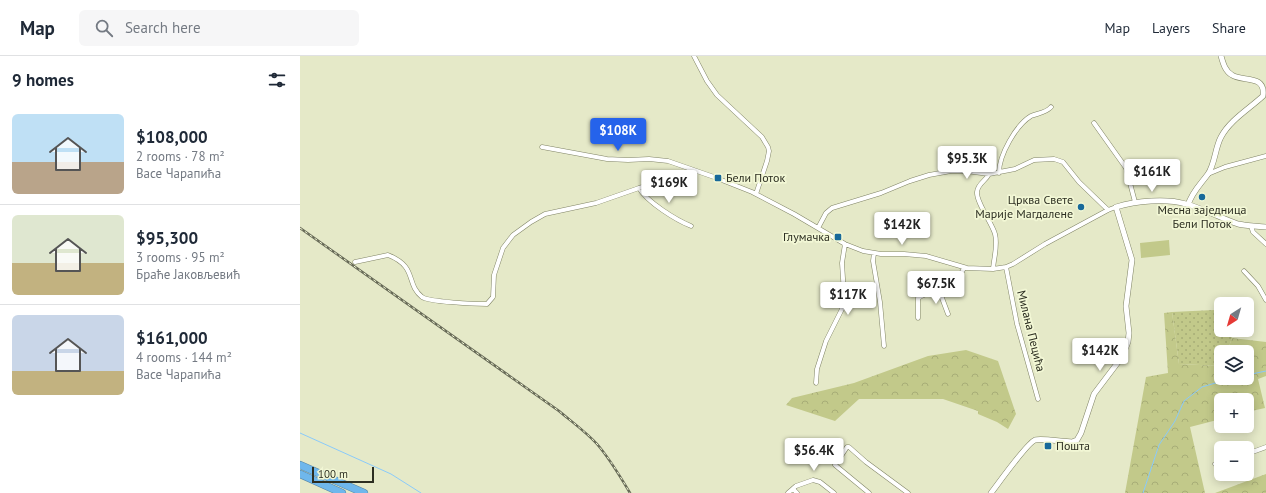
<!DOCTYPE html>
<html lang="en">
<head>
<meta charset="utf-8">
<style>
	:root { --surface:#fff; --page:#f6f6f7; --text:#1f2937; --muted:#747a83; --line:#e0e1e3; --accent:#2563eb }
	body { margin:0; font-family:"PT Sans",sans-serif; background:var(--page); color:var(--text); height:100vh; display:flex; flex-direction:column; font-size:15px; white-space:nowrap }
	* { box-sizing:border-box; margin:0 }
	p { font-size:13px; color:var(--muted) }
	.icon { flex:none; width:22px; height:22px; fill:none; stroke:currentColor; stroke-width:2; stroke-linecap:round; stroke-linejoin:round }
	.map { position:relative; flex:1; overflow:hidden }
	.side { display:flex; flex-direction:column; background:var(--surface); width:300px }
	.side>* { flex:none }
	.needle { width:26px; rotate:217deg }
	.buttons { position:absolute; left:914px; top:241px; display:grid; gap:8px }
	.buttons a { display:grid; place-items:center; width:40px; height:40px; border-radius:6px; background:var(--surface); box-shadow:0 2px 10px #0003; font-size:20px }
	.scale { position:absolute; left:12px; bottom:10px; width:62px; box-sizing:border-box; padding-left:4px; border:2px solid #2c2e21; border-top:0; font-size:11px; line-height:14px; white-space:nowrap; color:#2c2e21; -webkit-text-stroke:3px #f2f7d5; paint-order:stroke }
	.price { position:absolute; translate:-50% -34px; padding:0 9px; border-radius:4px; background:#fff; color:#222; font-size:13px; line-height:26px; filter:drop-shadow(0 1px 2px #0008) }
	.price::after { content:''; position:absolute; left:50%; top:24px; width:12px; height:9px; margin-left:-6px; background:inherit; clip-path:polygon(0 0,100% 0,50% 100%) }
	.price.active { background:var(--accent); color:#fff }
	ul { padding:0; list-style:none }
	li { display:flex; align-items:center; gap:12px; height:100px; padding:0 12px }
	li+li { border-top:1px solid var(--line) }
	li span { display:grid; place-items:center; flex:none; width:112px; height:80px; border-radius:6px; color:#555 }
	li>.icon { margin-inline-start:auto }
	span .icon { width:48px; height:48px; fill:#fffc; stroke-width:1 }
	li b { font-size:17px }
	h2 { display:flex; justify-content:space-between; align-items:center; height:48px; padding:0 12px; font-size:17px }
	header { display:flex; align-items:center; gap:24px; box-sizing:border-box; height:56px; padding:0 20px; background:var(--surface); border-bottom:1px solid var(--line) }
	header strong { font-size:19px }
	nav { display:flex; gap:22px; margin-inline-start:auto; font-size:14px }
	.search { width:280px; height:36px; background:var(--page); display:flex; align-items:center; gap:10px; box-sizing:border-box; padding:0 14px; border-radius:6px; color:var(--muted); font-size:15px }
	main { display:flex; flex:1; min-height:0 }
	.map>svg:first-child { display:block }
	.green { fill:url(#green-dots) }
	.forest { fill:url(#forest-crowns) }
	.pitch { fill:#c2c98a }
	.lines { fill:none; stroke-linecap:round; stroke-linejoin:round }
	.stream { stroke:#8acafa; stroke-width:1 }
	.minor-casing { stroke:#808466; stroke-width:5 }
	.tertiary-casing { stroke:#808466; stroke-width:6 }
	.motorway-casing { stroke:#5887a5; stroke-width:8 }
	.minor { stroke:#fff; stroke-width:4 }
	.tertiary { stroke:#fff; stroke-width:5 }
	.motorway { stroke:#6fb7ec; stroke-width:7 }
	.rail-casing { stroke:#676a57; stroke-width:2.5 }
	.rail { stroke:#f2f7d5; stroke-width:1; stroke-dasharray:3; stroke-linecap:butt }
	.poi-dot { fill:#18699a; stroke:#f2f7d5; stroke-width:1.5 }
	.labels { text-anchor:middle; stroke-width:3.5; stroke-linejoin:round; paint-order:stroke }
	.poi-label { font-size:12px; fill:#2c2e21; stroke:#f2f7d5; text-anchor:start }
	.street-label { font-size:12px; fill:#2c2e21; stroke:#f2f7d5 }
</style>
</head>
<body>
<header>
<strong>Map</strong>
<div class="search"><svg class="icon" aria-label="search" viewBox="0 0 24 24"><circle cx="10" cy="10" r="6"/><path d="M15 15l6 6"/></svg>Search here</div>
<nav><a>Map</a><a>Layers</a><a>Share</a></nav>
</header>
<main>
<section class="side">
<h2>9 homes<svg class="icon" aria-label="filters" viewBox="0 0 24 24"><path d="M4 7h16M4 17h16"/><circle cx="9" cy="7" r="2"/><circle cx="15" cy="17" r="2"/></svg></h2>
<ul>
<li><span style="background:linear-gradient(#bfe0f5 60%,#b9a48a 0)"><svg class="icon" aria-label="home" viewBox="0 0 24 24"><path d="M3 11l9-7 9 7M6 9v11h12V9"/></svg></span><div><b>$108,000</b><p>2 rooms · 78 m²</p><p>Васе Чарапића</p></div></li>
<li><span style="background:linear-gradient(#dfe7d0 60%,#c2b280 0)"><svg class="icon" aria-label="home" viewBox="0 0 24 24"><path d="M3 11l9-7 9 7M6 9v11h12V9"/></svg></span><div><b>$95,300</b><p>3 rooms · 95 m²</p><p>Браће Јаковљевић</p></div></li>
<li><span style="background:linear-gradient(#c9d6e8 70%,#c2b280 0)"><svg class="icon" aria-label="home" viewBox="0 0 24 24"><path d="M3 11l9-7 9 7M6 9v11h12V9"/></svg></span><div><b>$161,000</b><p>4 rooms · 144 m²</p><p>Васе Чарапића</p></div></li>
</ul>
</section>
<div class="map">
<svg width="966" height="437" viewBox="0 0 966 437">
	<defs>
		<pattern id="green-dots" width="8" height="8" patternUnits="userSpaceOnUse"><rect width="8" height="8" fill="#c2c98a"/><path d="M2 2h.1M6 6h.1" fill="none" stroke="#a7ad77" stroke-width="1.8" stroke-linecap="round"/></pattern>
		<pattern id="forest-crowns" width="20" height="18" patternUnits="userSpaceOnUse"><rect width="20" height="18" fill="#c2c98a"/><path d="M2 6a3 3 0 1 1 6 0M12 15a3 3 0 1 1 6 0" fill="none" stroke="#a7ad77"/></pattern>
	</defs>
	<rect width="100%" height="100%" fill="#e5e9c8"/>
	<path class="green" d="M914 254 921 265V274H927L932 282 927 296H921V310L879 308 872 256Z"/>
	<path class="forest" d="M872 256 879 308 921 310V322H947V296H927L932 282 966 286V320L958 323 965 352 947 356V344H921V363L890 371 905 437H825L846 321 868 317 864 257Z
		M666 294 698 305 716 358 708 373 697 366 678 358V355L643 343H559L535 365 486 349 492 342 554 327 628 300Z
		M966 418V437H915Z"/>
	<path class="pitch" d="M869 184 870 199 841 202 840 187Z"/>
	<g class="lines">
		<path class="stream" d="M947 319 966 315
			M0 377 91 418 121 437
			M843 437 859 389 875 365 884 345 902 331 932 322"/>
		<defs>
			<path id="minor" d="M394 0 407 25 417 39 462 81 468 91 469 95 467 105 456 138
				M794 67 826 112 835 146
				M242 91 307 103 328 104 349 103 368 105 414 121 452 136 494 158 545 188 563 195 581 198H604L626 200 667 212 693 213 706 211 713 208 745 188 808 154 816 151
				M699 117C699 99 716 69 731 60 738 57 746 57 751 51
				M689 118C686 125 678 127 677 136 676 146 692 167 695 178 698 189 694 201 693 213
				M908 118 925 111 966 100
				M339 132C347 146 376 164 391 170
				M951 170 953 176 966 188
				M518 172 526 157 532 152 581 137 610 125 629 119 651 115H666L689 118 715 113 734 104 754 103 763 106 779 126 808 154
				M574 197 573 205 580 246 584 290
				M55 206 88 199C118 211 105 227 122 241 129 246 176 248 187 248L193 241 194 219 203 192 213 179 231 166 245 158 296 147 339 132 386 118 390 113
				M706 211 717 268 738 343
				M944 215 958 230 966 244
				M639 234 648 258
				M618 262V242C636 231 653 236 664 212
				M516 327 517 313 526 285 543 251 544 238 542 207 545 188
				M947 398 966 391
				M915 408 921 406
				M493 433 497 437
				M488 437 496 430 513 424 520 426 534 437
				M569 437 535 409 547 391H549L566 406 608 437"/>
			<path id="tertiary" d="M888 149C892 136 900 129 908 118 915 108 915 92 921 81 930 64 949 53 963 40 966 18 942 26 932 19 925 15 923 7 921 0
				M691 437C698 428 727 387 735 384 742 382 763 386 772 386L777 384 781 377 794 338 822 301 828 286 829 277 826 250 832 204 816 151C836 145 866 142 886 148 904 153 921 162 938 168 947 170 957 170 966 171"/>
			<path id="motorway" d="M0 409 64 437
				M0 418 42 437"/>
		</defs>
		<use href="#minor" class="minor-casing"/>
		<use href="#tertiary" class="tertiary-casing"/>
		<use href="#motorway" class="motorway-casing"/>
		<use href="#minor" class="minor"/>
		<use href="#tertiary" class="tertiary"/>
		<use href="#motorway" class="motorway"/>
		<defs>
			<path id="rail" d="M0 172 259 355C272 366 286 376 297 388 310 403 320 420 330 437"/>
		</defs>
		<use href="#rail" class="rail-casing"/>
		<use href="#rail" class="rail"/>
	</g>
	<g class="poi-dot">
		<rect x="414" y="118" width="8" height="8" rx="2"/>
		<circle cx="902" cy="141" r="4"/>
		<circle cx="781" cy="151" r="4"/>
		<rect x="534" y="177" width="8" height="8" rx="2"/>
		<rect x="744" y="386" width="8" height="8" rx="2"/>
	</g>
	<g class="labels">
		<g class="poi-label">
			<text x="426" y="126">Бели Поток</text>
			<text x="773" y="148" text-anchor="end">Црква Свете<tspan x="773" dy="14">Марије Магдалене</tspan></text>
			<text x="902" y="158" text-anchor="middle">Месна заједница<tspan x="902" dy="14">Бели Поток</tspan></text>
			<text x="530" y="185" text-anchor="end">Глумачка</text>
			<text x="756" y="394">Пошта</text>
		</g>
		<g class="street-label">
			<text transform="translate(731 275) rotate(76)" y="4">Милана Пецића</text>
		</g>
	</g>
</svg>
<div class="buttons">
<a><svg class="needle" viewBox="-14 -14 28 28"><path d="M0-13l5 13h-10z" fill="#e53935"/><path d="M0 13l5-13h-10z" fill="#747a83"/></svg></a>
<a><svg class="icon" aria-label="layers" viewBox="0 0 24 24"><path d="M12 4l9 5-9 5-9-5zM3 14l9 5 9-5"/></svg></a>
<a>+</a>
<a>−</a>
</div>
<div class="scale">100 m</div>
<b class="price active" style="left:318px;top:96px">$108K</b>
<b class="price" style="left:667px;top:124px">$95.3K</b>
<b class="price" style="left:852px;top:137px">$161K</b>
<b class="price" style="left:369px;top:148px">$169K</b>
<b class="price" style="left:602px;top:190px">$142K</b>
<b class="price" style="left:636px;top:249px">$67.5K</b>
<b class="price" style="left:548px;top:260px">$117K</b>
<b class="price" style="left:800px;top:316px">$142K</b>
<b class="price" style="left:514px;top:416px">$56.4K</b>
</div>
</main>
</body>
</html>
